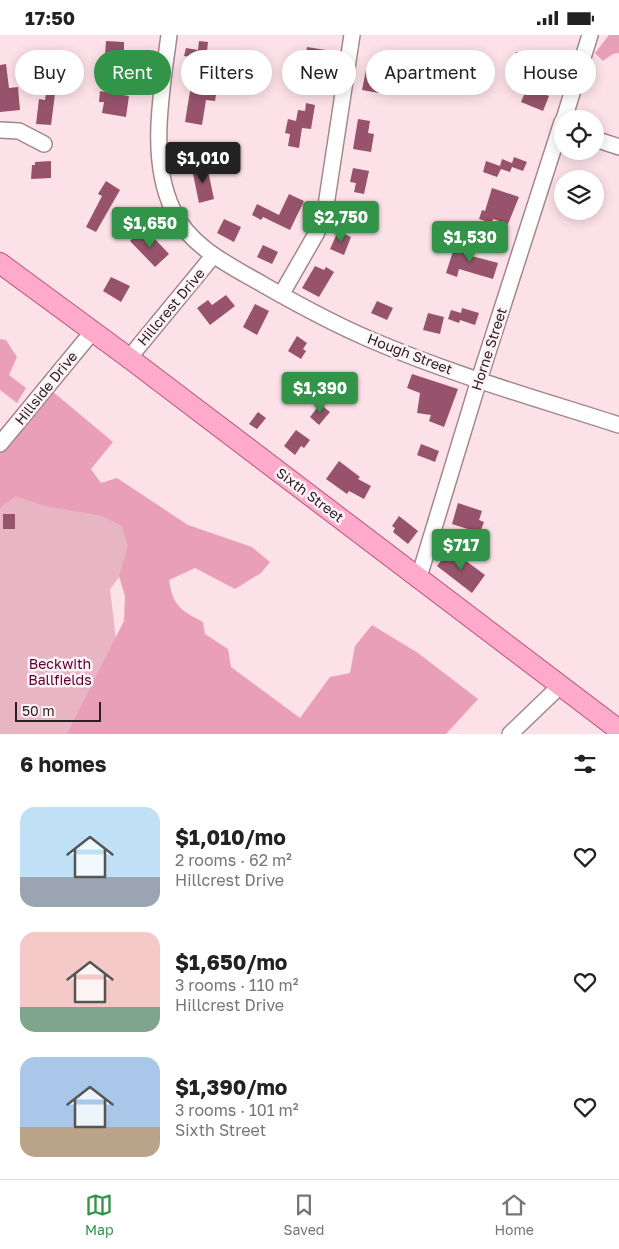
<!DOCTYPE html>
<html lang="en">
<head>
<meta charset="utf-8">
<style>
	:root { --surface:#fff; --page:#f2f2f2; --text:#222; --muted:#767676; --line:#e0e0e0; --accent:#319448 }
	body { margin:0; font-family:"Golos Text",sans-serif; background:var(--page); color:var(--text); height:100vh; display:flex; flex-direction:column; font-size:19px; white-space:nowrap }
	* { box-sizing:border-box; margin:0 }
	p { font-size:16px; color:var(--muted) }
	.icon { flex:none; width:28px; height:28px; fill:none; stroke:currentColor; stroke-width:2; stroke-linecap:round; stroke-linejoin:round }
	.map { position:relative; height:699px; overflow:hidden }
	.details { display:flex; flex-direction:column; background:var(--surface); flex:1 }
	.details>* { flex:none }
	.top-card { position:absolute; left:15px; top:15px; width:590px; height:45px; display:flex; gap:10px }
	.buttons { position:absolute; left:554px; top:75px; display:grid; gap:10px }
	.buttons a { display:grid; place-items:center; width:50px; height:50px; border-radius:50%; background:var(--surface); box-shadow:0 2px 12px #0003; font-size:25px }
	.scale { position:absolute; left:15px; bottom:12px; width:86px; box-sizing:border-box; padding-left:5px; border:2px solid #2a2023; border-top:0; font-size:14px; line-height:18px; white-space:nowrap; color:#2a2023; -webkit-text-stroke:4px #fff3f7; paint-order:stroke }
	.price { position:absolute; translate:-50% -42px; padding:0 11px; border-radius:5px; background:var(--accent); color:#fff; font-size:16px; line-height:32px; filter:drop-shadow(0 1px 2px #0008) }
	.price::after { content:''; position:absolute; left:50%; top:30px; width:15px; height:11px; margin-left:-8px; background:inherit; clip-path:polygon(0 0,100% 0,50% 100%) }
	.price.selected { background:#222; color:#fff }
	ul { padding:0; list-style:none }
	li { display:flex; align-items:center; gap:15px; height:125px; padding:0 20px }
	li span { display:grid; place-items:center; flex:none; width:140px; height:100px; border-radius:15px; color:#555 }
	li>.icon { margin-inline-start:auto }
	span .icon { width:60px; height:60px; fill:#fffc; stroke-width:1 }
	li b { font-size:21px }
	h2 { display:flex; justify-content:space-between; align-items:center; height:60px; padding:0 20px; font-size:21px }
	.pill { padding:0 18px; border-radius:22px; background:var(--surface); box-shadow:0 2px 12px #0003; font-size:18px; line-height:45px }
	.pill.selected { background:var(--accent); color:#fff }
	.status { display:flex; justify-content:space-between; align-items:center; height:35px; padding:0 25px; background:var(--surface); direction:ltr }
	.status svg { height:14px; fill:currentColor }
	.tabs { display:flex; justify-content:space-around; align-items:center; height:70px; border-top:1px solid var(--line); background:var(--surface); font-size:14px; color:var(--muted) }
	.tabs a { display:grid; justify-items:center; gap:2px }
	.tabs .selected { color:var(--accent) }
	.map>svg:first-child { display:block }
	.green { fill:#e7b5c4 }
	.forest { fill:#e99fb8 }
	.building { fill:#96536b }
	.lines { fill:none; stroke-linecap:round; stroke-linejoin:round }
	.minor-casing { stroke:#a1888f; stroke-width:18 }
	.major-casing { stroke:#b4557a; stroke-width:22 }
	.minor { stroke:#fff; stroke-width:15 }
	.major { stroke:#ffaacb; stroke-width:20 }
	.labels { text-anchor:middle; stroke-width:5; stroke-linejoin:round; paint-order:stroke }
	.street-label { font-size:14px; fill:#2a2023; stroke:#fff3f7 }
	.park-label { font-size:14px; fill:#5b012f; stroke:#fff3f7 }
</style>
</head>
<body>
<div class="status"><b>17:50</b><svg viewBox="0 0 49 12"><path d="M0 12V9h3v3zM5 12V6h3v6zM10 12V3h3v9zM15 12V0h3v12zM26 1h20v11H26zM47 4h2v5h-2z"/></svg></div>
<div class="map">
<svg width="619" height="699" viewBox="0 0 619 699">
	<rect width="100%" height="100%" fill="#fde1e9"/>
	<path class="green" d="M0 434 154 497 110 554 123 662 92 699H0Z"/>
	<path class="forest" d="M609 0H619V18L613 19 603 26 595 18Z
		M0 304 6 305 17 322 9 340 26 353 17 368 0 355Z
		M52 356 113 407 91 434 101 448 117 443 188 490 252 512 270 527 261 538 235 554 195 533 169 545C173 571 180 575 203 587L205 599 228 614 231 632 300 683 330 642 350 638 355 611 372 590 418 618 478 664 446 699H67L124 586 125 561 119 541 128 511 122 491 102 481 45 471 15 461 0 473V415Z"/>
	<path class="building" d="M106 6 124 7V20L128 21 127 40 114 39 115 21 105 20Z
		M199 6 208 7 207 16 217 18 212 53 217 54 215 66 206 65 202 90 185 87 191 50 197 51 202 24 184 21 186 13 198 15Z
		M307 12 326 15 323 31 328 32 327 40 313 38 311 51 299 49 301 37 297 36 298 27 304 28Z
		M516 17 556 26 553 38 525 29 523 35 512 32Z
		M373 25 387 27 385 39 382 38 379 58 362 55 366 35 371 36Z
		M6 29 9 53 18 52 20 75 0 77V30Z
		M527 52 549 61 543 76 521 67Z
		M100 56 129 61 126 82 102 78 104 67H99Z
		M46 58 55 59 51 90 36 89 39 64 45 65Z
		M306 68 315 70 311 94 302 93 299 113 288 111 290 99 285 98 288 84 296 86 298 75 305 76Z
		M358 84 370 86 368 98 374 99 371 117 353 114Z
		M514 122 527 127 523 136 512 132 510 137 501 134 497 142 483 137 486 126 500 131 502 124 512 128Z
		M51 126V143L31 144 32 130H35V127Z
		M207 131 214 164 199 168 192 134Z
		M353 133 369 136 364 159 354 157 356 148 350 147Z
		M106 146 120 155 96 197 86 192 102 161 98 159Z
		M492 153 519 162 508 189 493 184 492 188 479 184 482 175 485 176Z
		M289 159 304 166 290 195 263 182 261 185 252 180 257 169 279 180Z
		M224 184 241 192 234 207 217 198Z
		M338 196 351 202 344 220 330 214Z
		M139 197 149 207 154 203 169 219 155 232 130 206Z
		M456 207 471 212 468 220 498 228 493 244 459 234 457 242 446 238Z
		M263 210 278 217 272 229 257 222Z
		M315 231 324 235 326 232 334 237 319 262 302 253Z
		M111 242 130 251 121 267 103 256Z
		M226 260 235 271 210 290 197 273 208 265 212 270Z
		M377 266 393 273 387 285 371 278Z
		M255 269 269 276 257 300 243 292Z
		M462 273 479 278 475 290 460 285 459 288 448 284 451 275 461 278Z
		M428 278 444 282 440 299 423 295Z
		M297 301 307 308 303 314 306 316 301 324 288 316Z
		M412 339 458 354 444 392 429 386 431 380 417 378 420 358 407 353Z
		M320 369 330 377 319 390 310 382Z
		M258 377 266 383 257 394 249 389Z
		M296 395 310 405 304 413 301 411 295 420 284 411Z
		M421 409 439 416 435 427 417 420Z
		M339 426 360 442 358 444 371 451 364 464 349 456 347 459 326 444Z
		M458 468 482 476 479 485 484 487 480 498 452 489Z
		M3 479H15V494H3Z
		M399 481 418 496 408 509 393 497 395 493 392 491Z
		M450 514 485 540 472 558 437 531Z"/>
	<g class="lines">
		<defs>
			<path id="minor" d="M169 0C162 55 148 123 173 175 189 211 229 230 262 249 297 269 332 288 369 304 450 339 535 363 619 390
				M564 84 590 0
				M0 95 19 96 44 109
				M595 104 619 112
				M281 260 316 199 325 177 352 0
				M129 323 213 221
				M0 409 93 296
				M419 542 479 345 562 87
				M510 699 561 650"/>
			<path id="major" d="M0 228 129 323 619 695"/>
		</defs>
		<use href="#minor" class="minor-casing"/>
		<use href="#major" class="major-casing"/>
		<use href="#minor" class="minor"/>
		<use href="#major" class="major"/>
	</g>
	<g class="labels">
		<g class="street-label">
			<text transform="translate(171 272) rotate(-50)" y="5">Hillcrest Drive</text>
			<text transform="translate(489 314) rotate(-72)" y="5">Horne Street</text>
			<text transform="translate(410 319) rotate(21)" y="5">Hough Street</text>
			<text transform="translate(46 353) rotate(-51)" y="5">Hillside Drive</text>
			<text transform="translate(310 460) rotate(37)" y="5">Sixth Street</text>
		</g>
		<g class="park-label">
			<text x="60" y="634">Beckwith<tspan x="60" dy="16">Ballfields</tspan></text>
		</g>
	</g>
</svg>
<div class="buttons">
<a><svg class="icon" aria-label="locate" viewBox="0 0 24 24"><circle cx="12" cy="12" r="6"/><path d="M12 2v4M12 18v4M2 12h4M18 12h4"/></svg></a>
<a><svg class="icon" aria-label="layers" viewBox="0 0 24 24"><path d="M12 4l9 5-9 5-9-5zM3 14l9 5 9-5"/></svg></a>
</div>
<div class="scale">50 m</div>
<b class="price selected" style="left:203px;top:149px">$1,010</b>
<b class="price" style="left:341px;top:208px">$2,750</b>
<b class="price" style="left:150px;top:214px">$1,650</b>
<b class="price" style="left:470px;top:228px">$1,530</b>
<b class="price" style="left:320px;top:379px">$1,390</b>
<b class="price" style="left:461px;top:536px">$717</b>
<div class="top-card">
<a class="pill">Buy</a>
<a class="pill selected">Rent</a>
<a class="pill">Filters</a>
<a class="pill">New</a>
<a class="pill">Apartment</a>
<a class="pill">House</a>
</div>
</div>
<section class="details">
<h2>6 homes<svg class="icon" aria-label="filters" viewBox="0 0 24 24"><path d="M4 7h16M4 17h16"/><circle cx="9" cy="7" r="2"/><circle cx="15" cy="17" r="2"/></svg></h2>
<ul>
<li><span style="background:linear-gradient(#bfe0f5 70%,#9aa5b1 0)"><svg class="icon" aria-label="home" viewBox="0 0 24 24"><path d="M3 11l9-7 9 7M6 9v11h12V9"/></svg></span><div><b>$1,010/mo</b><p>2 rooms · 62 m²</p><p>Hillcrest Drive</p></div><svg class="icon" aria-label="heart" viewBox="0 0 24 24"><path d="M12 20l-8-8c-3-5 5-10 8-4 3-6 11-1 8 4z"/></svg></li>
<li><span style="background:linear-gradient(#f6c9c9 75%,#7fa58c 0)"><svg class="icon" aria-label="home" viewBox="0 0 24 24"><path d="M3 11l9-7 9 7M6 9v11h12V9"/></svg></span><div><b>$1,650/mo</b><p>3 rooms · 110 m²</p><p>Hillcrest Drive</p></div><svg class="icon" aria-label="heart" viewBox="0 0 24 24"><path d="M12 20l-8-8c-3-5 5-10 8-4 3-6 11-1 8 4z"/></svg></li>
<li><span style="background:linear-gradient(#a9c7e8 70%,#b9a48a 0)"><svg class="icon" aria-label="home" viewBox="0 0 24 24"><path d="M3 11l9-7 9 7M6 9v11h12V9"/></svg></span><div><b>$1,390/mo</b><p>3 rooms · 101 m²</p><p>Sixth Street</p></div><svg class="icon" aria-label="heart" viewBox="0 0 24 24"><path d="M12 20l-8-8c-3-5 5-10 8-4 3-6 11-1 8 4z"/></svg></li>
</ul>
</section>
<nav class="tabs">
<a class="selected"><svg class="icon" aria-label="map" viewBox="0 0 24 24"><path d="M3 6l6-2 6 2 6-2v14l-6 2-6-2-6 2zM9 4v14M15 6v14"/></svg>Map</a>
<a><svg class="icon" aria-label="saved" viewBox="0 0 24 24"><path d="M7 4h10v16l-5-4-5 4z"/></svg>Saved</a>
<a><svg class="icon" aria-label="home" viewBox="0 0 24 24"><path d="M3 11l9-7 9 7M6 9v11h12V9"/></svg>Home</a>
</nav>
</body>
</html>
